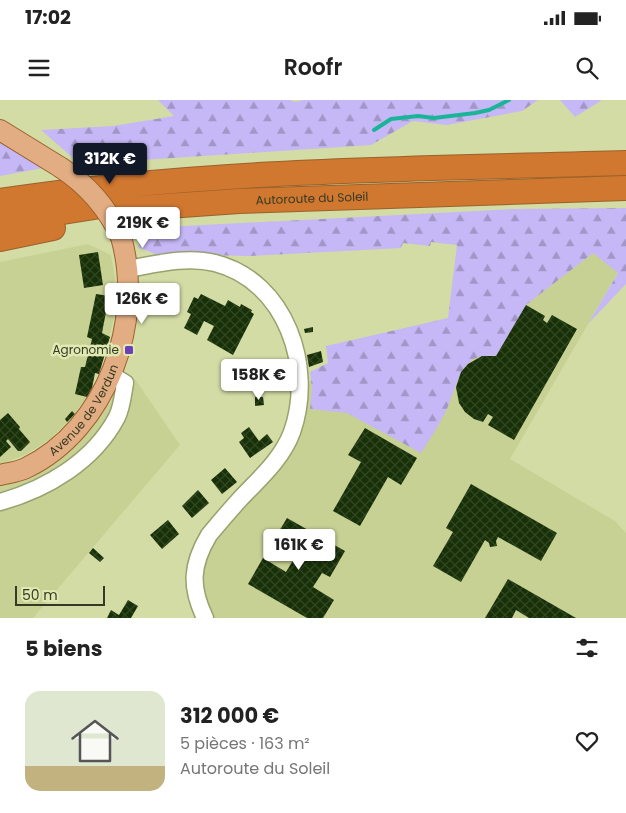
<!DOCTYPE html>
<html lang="fr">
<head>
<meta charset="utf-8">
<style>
	:root { --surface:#fff; --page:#f6f6f6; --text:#222; --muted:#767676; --line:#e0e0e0; --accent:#111827 }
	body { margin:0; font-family:Poppins,sans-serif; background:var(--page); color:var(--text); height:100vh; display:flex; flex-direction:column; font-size:19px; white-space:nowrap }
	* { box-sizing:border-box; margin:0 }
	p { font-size:16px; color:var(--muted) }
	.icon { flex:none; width:28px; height:28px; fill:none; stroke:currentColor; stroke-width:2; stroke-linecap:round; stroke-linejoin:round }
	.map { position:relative; height:518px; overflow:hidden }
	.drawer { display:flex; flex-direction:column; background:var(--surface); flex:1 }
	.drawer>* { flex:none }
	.scale { position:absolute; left:15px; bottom:12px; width:90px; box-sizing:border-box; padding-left:5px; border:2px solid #363a24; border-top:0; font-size:14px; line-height:18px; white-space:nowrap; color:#363a24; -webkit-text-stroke:4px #e0e9b2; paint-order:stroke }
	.price { position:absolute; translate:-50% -42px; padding:0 11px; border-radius:5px; background:#fff; color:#222; font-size:16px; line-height:32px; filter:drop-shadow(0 1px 2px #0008) }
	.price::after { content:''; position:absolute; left:50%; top:30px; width:15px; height:11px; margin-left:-8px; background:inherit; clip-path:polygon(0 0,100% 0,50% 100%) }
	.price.current { background:var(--accent); color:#fff }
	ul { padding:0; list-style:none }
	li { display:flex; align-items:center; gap:15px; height:125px; padding:0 25px }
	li+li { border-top:1px solid var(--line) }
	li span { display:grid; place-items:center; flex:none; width:140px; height:100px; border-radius:15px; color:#555 }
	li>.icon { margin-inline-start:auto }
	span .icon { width:60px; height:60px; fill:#fffc; stroke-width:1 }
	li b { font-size:21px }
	h2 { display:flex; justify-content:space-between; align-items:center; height:60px; padding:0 25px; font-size:21px }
	.status { display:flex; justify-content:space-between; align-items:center; height:35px; padding:0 25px; background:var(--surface); direction:ltr }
	.status svg { height:14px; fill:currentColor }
	header { display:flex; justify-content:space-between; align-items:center; height:65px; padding:0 25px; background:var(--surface); font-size:22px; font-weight:600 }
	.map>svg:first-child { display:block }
	.built { fill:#c8d194 }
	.forest { fill:url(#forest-firs) }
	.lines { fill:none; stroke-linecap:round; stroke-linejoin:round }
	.stream { stroke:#19b598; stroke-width:4 }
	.building { fill:url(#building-cross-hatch) }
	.minor-casing { stroke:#99a16d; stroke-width:19 }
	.major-casing { stroke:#9a622c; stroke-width:22 }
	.highway-casing { stroke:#9a622c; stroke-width:26 }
	.minor { stroke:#fff; stroke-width:16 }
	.major { stroke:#e3ad83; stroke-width:20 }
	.highway { stroke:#d07730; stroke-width:24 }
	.major-bridge-casing { stroke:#9a622c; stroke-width:22; stroke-linecap:butt }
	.major-bridge { stroke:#e3ad83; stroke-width:20 }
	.poi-dot { fill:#6a3fb7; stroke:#e0e9b2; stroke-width:2 }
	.labels { text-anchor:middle; stroke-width:5; stroke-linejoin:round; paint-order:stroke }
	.street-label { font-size:12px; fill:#363a24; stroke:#e0e9b2 }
	.poi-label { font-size:12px; fill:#363a24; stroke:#e0e9b2; text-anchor:end }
</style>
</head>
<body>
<div class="status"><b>17:02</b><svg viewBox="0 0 49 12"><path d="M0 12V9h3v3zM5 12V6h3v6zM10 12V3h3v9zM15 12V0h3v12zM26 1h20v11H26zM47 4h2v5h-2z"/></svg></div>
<header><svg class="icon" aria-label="menu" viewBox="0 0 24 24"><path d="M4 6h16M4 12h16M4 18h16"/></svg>Roofr<svg class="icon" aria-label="search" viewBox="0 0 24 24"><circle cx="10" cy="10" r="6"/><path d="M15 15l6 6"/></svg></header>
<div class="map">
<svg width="626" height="518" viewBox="0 0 626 518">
	<defs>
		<pattern id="forest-firs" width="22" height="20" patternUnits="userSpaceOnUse" patternTransform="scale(1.25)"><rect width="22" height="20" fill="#c6b7f6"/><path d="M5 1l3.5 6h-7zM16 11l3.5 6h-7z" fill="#a296c7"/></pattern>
		<pattern id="building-cross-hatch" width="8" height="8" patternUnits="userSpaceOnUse" patternTransform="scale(1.25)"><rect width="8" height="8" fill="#173007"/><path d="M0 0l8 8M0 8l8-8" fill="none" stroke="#314622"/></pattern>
	</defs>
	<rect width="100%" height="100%" fill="#d3dca5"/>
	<path class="built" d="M88 144 111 155 115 178V210L111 231 99 274 95 273 92 288 75 314 50 339 25 355 0 364V162Z
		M593 153 618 172 510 359 615 421 626 433V518H206L197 459 284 348 293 289Z
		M135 279 180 345 33 518H0V385L33 375 59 360 72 349 92 328 110 303 115 291 127 297Z"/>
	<path class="forest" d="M158 0H290L295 2 304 0H538L522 11 447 25 413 21 371 45 80 64 41 30 113 26 174 16Z
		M560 0H602L575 17Z
		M0 41 43 68 0 76Z
		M626 108V184L588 224 618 173 593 153 526 205 496 256C457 251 458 289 445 313 438 327 429 340 421 353L347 313 310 309 312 289 310 272 328 263 326 246 448 218 457 145 431 142 430 146 403 143 401 148 249 156 155 154 138 147 146 128 515 109Z"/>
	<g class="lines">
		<path class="stream" d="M374 30 391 19 418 16 434 18 475 13 489 10 509 0"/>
	</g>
	<path class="building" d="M98 152 103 185 84 188 79 155Z
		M96 194 109 196 102 233 110 237 99 274 95 273 92 288 87 297 75 294 81 267H85L92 239 87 237Z
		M201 194 225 206 228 200 240 207 241 204 252 210 251 212 254 214 233 255 207 240 214 226 204 221 197 235 184 228 191 214 187 212 194 197 198 199Z
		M526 205 545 216 543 220 547 223 552 215 577 229 514 340 488 325 493 317 488 314 483 322 474 319 465 312 459 303 456 287 461 272 468 264 482 256H496Z
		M313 227V232L305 233 304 229Z
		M321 251 323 262 309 267 307 255Z
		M255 297H263L264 305 255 306Z
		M72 311 75 314 67 322 65 319Z
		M8 313 20 327 19 329 30 342 21 351H18L8 339 6 341 11 347 0 357V320Z
		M249 327 259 341 267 334 273 342 250 358 239 342 244 338 241 333Z
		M365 328 417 358 401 385 388 377 360 426 333 411 361 362 348 355Z
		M225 368 237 382 222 394 211 380Z
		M471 384 557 433 541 461 498 437 496 441 497 446 490 447 489 443 485 440 461 482 433 466 453 432 446 428Z
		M198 390 209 403 192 418 182 406Z
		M287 418 345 451 330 477 322 473 313 487 334 500 323 518H307L248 484 263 458 286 472 295 457 272 443Z
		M168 420 179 434 162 449 150 435Z
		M93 448 104 458 100 462 89 453Z
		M508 479 576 518H529L516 510 512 518H485Z
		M128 500 138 506 131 518H107L111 510 119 515Z"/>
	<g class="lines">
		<defs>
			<path id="minor" d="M128 169C156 164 186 156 215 163 286 181 315 267 292 332 282 359 260 378 241 398 230 410 219 423 209 435 191 465 190 487 205 518
				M0 402C47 389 94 361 117 317 122 307 123 294 125 283L112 275"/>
			<g id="major">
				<path d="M0 30 60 67"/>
				<path id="s1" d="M0 375C8 373 18 372 26 368 107 329 145 221 121 137"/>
			</g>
			<g id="highway">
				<path d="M0 101C207 69 417 69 626 63"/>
				<path id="s2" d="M0 122 113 104 139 108 239 101 626 88"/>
				<path d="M0 139 53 128"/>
			</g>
		</defs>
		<use href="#minor" class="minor-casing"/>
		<use href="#major" class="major-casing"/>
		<use href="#highway" class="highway-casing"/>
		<use href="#minor" class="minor"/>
		<use href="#major" class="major"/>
		<use href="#highway" class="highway"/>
		<defs>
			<path id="major-bridge" d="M60 67C88 85 107 107 121 137"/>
		</defs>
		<use href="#major-bridge" class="major-bridge-casing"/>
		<use href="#major-bridge" class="major-bridge"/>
	</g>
	<rect class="poi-dot" x="124" y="245" width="10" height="10" rx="2.5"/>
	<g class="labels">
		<g class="street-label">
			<text dy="4" stroke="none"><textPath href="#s2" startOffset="314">Autoroute du Soleil</textPath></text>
			<text dy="4" stroke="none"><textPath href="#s1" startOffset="111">Avenue de Verdun</textPath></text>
		</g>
		<g class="poi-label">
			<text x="119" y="254">Agronomie</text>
		</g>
	</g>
</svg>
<div class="scale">50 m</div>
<b class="price current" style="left:110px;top:85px">312K €</b>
<b class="price" style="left:143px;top:149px">219K €</b>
<b class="price" style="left:142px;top:225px">126K €</b>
<b class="price" style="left:259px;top:301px">158K €</b>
<b class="price" style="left:299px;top:471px">161K €</b>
</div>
<section class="drawer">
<h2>5 biens<svg class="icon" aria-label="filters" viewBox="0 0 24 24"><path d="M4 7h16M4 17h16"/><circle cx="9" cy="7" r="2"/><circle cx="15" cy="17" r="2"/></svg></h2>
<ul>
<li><span style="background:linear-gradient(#dfe7d0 75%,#c2b280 0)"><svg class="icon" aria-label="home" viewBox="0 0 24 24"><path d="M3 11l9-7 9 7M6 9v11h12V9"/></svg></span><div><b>312 000 €</b><p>5 pièces · 163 m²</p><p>Autoroute du Soleil</p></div><svg class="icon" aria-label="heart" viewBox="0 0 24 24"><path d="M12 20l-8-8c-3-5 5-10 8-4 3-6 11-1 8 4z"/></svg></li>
</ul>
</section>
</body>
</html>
